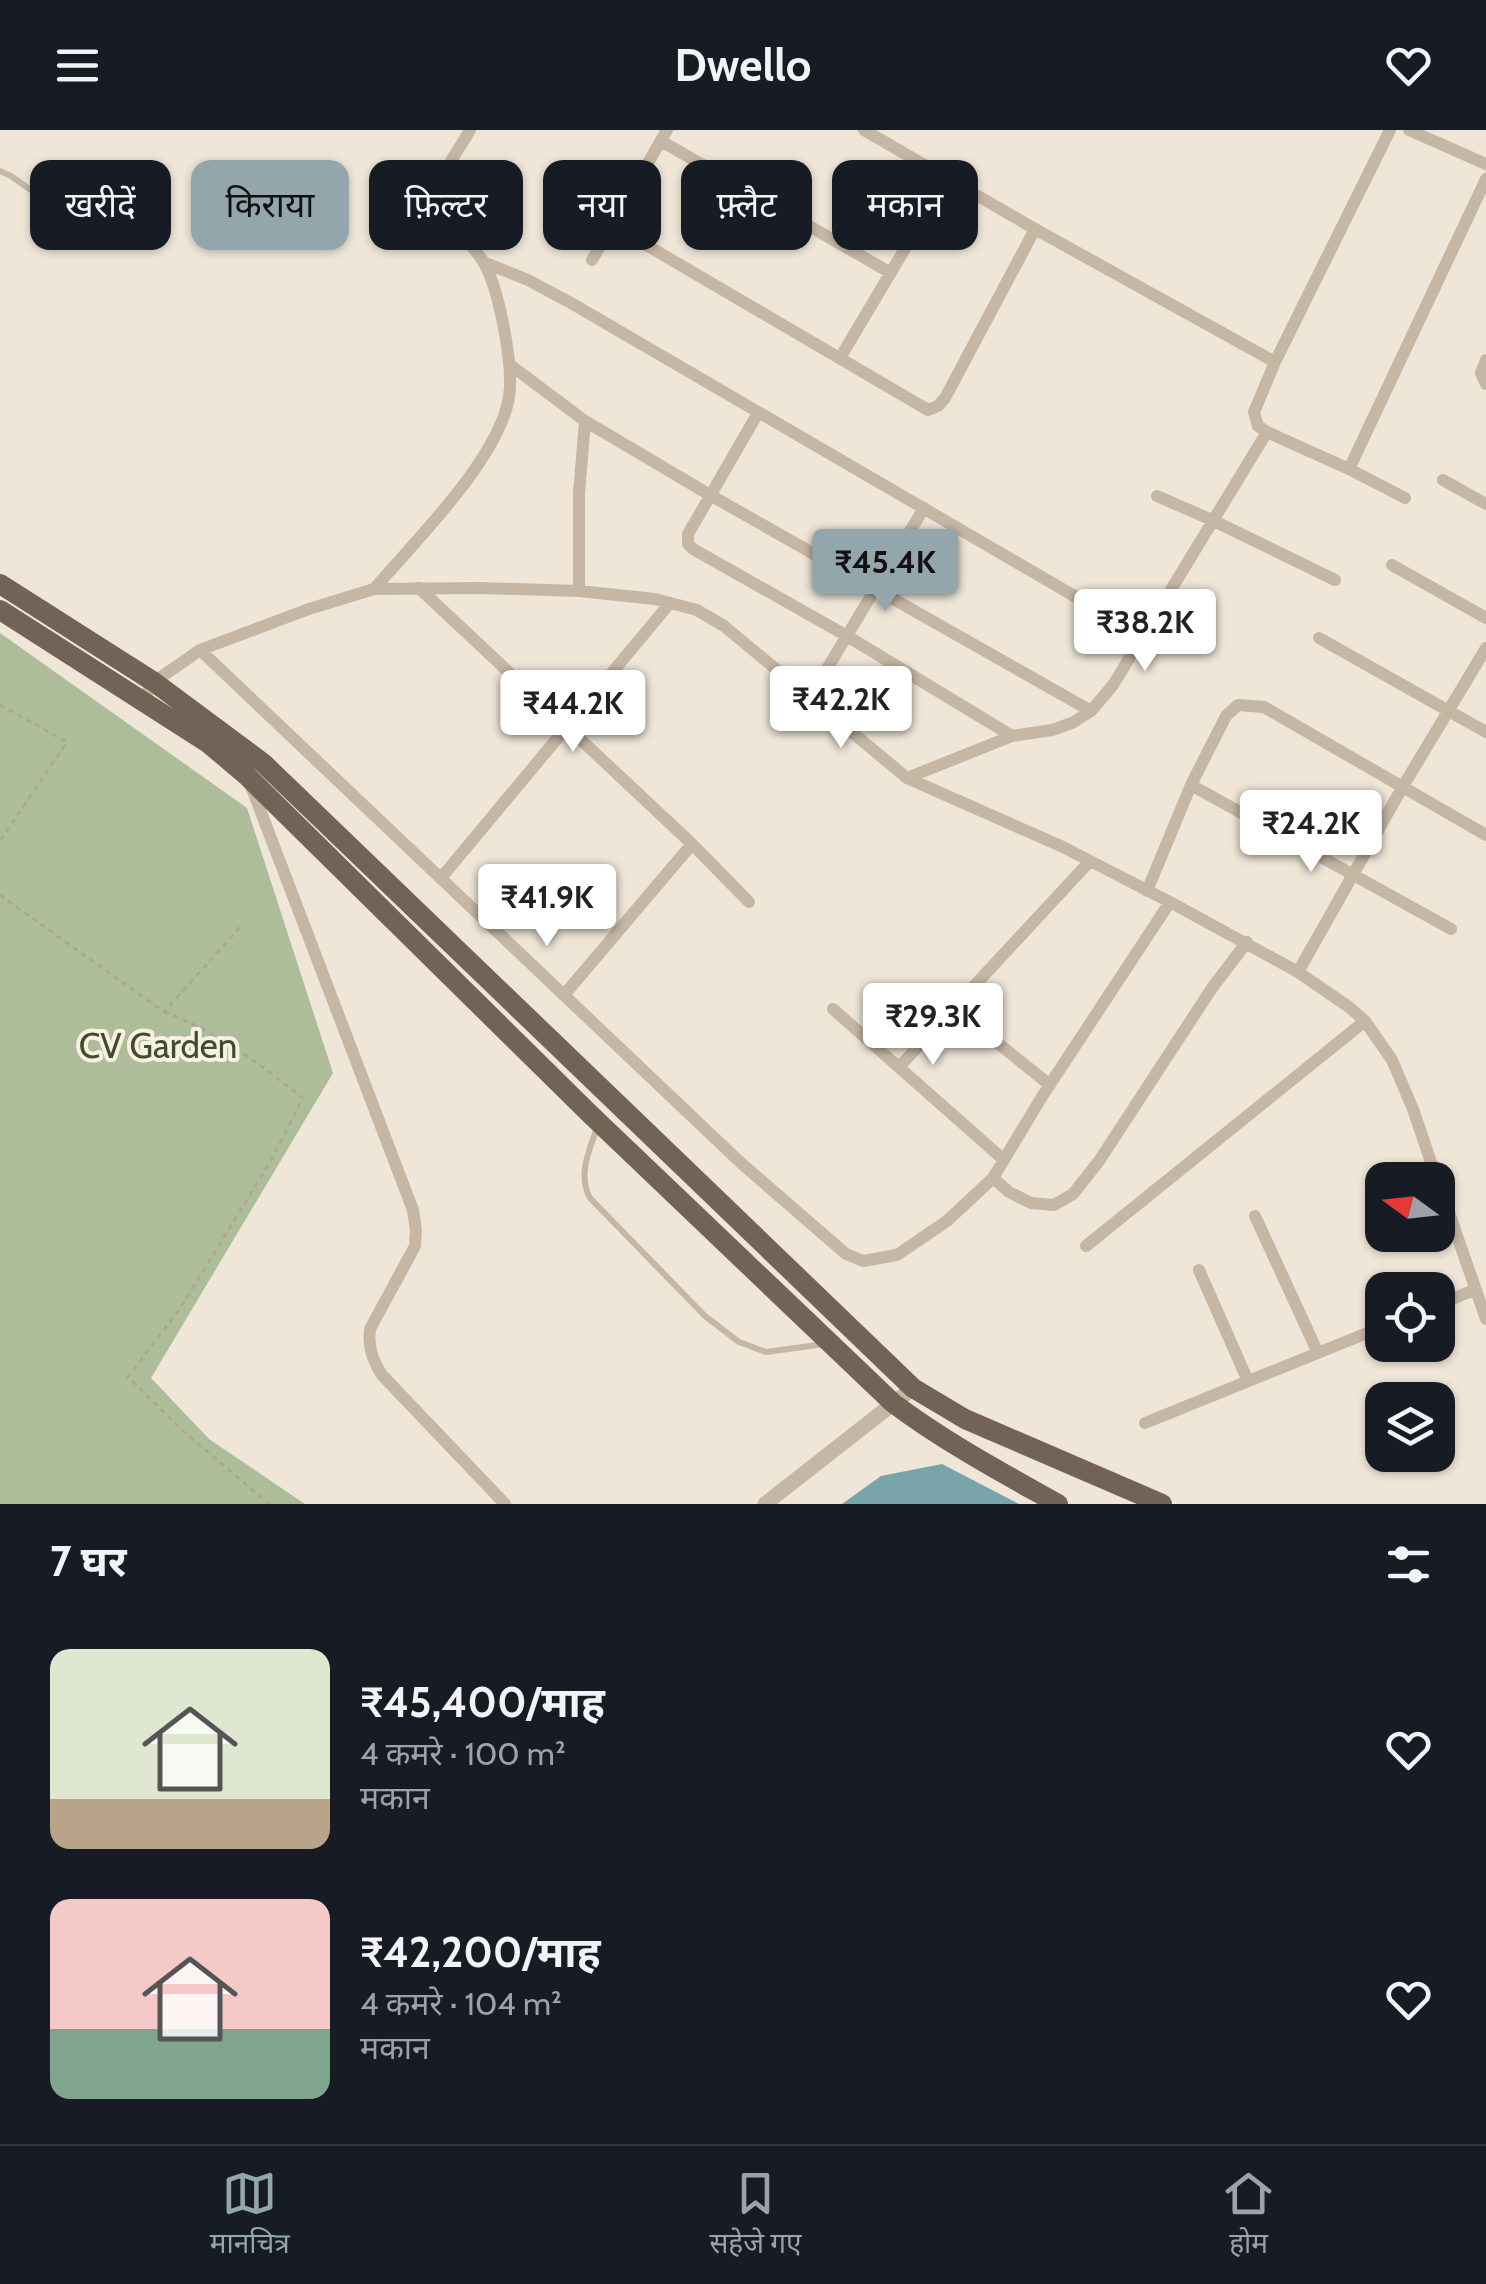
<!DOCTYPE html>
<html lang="hi">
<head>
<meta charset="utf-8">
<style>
	:root { --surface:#171b24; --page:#20242c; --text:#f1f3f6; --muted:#9ea1a6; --line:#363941; --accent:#92a6ab }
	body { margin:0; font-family:Cabin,"Noto Sans Devanagari",sans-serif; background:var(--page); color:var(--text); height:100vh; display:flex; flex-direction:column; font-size:38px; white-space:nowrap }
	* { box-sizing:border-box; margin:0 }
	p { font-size:32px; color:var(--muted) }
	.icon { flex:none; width:55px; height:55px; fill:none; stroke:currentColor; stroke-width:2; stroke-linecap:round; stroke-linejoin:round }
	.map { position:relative; height:1374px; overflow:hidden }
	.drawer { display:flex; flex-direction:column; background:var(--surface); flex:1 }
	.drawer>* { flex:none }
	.hud { position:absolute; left:30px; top:30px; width:1428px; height:90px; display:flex; gap:20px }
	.needle { width:65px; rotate:285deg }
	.controls { position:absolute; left:1365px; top:1032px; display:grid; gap:20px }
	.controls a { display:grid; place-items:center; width:90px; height:90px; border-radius:20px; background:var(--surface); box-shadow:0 2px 8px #0004; font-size:50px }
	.price { position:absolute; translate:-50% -85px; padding:0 22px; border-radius:10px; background:#fff; color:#222; font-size:32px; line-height:65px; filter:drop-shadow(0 2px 5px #0008) }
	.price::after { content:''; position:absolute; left:50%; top:60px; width:30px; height:22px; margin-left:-15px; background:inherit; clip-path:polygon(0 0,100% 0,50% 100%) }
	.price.selected { background:var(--accent); color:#111 }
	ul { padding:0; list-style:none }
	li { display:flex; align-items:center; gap:30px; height:250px; padding:0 50px }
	li span { display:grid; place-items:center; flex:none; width:280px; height:200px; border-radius:20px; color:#555 }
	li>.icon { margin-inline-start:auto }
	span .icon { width:120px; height:120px; fill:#fffc; stroke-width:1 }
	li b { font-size:42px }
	h2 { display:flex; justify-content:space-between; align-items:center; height:120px; padding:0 50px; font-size:42px }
	.chip { padding:0 35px; border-radius:20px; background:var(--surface); box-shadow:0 2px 8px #0004; font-size:35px; line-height:90px }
	.chip.selected { background:var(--accent); color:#111 }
	header { display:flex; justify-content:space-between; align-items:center; height:130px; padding:0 50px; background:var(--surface); font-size:45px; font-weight:700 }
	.dock { display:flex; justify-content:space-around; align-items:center; height:140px; border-top:2px solid var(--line); background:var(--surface); font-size:28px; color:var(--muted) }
	.dock a { display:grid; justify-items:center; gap:5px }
	.dock .selected { color:var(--accent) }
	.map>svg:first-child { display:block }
	.green { fill:#adbc99 }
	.water { fill:#79a4aa }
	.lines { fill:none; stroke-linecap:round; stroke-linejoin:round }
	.path { stroke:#b1a18f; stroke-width:2.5; stroke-dasharray:5 5; stroke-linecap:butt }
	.service { stroke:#c6b7a5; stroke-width:6 }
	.minor { stroke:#c6b7a5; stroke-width:12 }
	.tertiary { stroke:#c6b7a5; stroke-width:15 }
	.primary { stroke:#736357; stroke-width:20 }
	.labels { text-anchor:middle; stroke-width:8; stroke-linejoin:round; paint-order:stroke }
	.park-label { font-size:35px; fill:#3e4e2b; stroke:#f7f0e3 }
</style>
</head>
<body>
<header><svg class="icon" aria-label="menu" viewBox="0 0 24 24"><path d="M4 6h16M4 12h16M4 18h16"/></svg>Dwello<svg class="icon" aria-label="heart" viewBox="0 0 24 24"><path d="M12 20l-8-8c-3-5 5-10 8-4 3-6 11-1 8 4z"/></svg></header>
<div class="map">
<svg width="1486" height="1374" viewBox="0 0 1486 1374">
	<rect width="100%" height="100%" fill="#efe6d8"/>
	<path class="green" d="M0 503 247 678 333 943 151 1248 209 1309 305 1374H0Z"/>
	<path class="water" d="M942 1334 1019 1374H842L881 1346Z"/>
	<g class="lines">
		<path class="path" d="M0 575 67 612 0 711
			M0 765 164 882 241 796
			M164 882C215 900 261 935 303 968L270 1032 181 1177 128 1247 183 1301 269 1374"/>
		<path class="service" d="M0 41 11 46 69 87
			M598 995C590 1019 577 1044 590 1068L705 1186 739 1212 766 1222 825 1214"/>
		<path class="minor" d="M864 0 1035 99 1275 232
			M1390 0 1275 232 1254 282 1258 296 1267 302 1349 339 1405 368
			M1409 0 1486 34
			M661 11 891 143
			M612 95 928 280 938 276 945 268 1035 99
			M592 130 667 0
			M483 132 528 150 571 173 1143 506
			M840 228 947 48
			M1486 230 1481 243 1486 254
			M509 234 585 291 710 365 1091 581
			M758 283 688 404V414L693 419 847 506 1012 606
			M1349 339 1486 49
			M1443 350 1486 374
			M1157 366 1212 390 1335 450
			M1392 435 1486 488
			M419 458 692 714 749 772
			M374 459C415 411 499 329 509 267 514 237 499 159 484 133 470 109 442 92 442 62 441 39 460 19 470 0
			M579 461V363L585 291
			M1319 508 1486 602
			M200 520 741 1033 846 1124 863 1131 897 1125 947 1091 993 1048 1043 965 1170 772
			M810 567 924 378
			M142 570 154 552 200 520 309 479 374 459 481 458 579 461 655 469 697 480 724 496 907 648 1063 717 1170 772 1298 842 1349 877 1365 891 1392 930 1413 979 1437 1050
			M907 648 1012 606 1052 600 1072 593 1091 581 1113 555 1267 302
			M1191 655 1451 799
			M251 656 413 1080 416 1100 415 1116 370 1199C368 1217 372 1229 382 1245L505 1374
			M441 748 670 473
			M1147 761 1191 655 1226 586 1238 575 1264 577 1486 705
			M1298 842 1402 658 1486 518
			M564 865 692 714
			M954 878 1050 955
			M833 879 1004 1030
			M900 936 1090 731
			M993 1048 1009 1062 1031 1073 1054 1075 1073 1064 1099 1031 1212 858 1247 812
			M1438 1051 1486 1189
			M1255 1086 1318 1223
			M1086 1116 1365 891
			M1199 1140 1248 1251
			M1438 1175 1474 1160
			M1145 1293 1382 1197"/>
		<path class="tertiary" d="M765 1374 913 1258"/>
		<path class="primary" d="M0 454 154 552 263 633 913 1258 965 1289 1162 1374
			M0 480 208 613 246 645 591 985 893 1273C945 1312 1001 1342 1058 1374"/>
	</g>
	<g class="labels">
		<g class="park-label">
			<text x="158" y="928">CV Garden</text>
		</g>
	</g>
</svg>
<div class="controls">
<a><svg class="needle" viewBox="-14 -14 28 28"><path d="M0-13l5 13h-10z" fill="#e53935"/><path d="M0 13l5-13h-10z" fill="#9ea1a6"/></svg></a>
<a><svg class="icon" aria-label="locate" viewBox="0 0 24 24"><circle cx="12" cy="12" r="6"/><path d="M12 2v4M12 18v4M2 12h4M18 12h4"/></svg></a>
<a><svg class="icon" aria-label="layers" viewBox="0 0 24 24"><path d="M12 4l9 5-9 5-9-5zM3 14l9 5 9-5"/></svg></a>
</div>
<b class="price selected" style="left:885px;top:484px">₹45.4K</b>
<b class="price" style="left:1145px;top:544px">₹38.2K</b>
<b class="price" style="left:841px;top:621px">₹42.2K</b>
<b class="price" style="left:573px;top:625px">₹44.2K</b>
<b class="price" style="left:1311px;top:745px">₹24.2K</b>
<b class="price" style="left:547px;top:819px">₹41.9K</b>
<b class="price" style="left:933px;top:938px">₹29.3K</b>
<div class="hud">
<a class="chip">खरीदें</a>
<a class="chip selected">किराया</a>
<a class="chip">फ़िल्टर</a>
<a class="chip">नया</a>
<a class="chip">फ़्लैट</a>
<a class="chip">मकान</a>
</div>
</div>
<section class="drawer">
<h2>7 घर<svg class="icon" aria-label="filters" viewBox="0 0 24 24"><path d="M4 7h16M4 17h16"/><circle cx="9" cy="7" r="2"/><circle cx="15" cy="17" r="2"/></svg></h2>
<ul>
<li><span style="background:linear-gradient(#dfe7d0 75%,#b9a48a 0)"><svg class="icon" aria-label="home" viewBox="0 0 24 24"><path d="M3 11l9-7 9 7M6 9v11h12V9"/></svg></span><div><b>₹45,400/माह</b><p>4 कमरे · 100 m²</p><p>मकान</p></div><svg class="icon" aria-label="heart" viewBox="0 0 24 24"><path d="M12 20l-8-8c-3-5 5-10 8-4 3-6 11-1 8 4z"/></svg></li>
<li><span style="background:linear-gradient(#f6c9c9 65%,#7fa58c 0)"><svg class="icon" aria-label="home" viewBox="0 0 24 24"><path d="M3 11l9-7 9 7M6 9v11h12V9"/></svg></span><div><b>₹42,200/माह</b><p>4 कमरे · 104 m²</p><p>मकान</p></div><svg class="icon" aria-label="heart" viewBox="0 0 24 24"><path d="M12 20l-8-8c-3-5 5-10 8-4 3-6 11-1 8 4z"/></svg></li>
</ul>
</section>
<nav class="dock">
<a class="selected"><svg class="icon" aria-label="map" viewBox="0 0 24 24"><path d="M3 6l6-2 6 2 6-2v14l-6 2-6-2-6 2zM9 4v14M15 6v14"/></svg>मानचित्र</a>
<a><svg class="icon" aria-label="saved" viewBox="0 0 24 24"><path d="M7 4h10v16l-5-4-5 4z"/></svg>सहेजे गए</a>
<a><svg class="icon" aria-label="home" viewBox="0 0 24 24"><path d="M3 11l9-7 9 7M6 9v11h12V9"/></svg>होम</a>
</nav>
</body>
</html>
